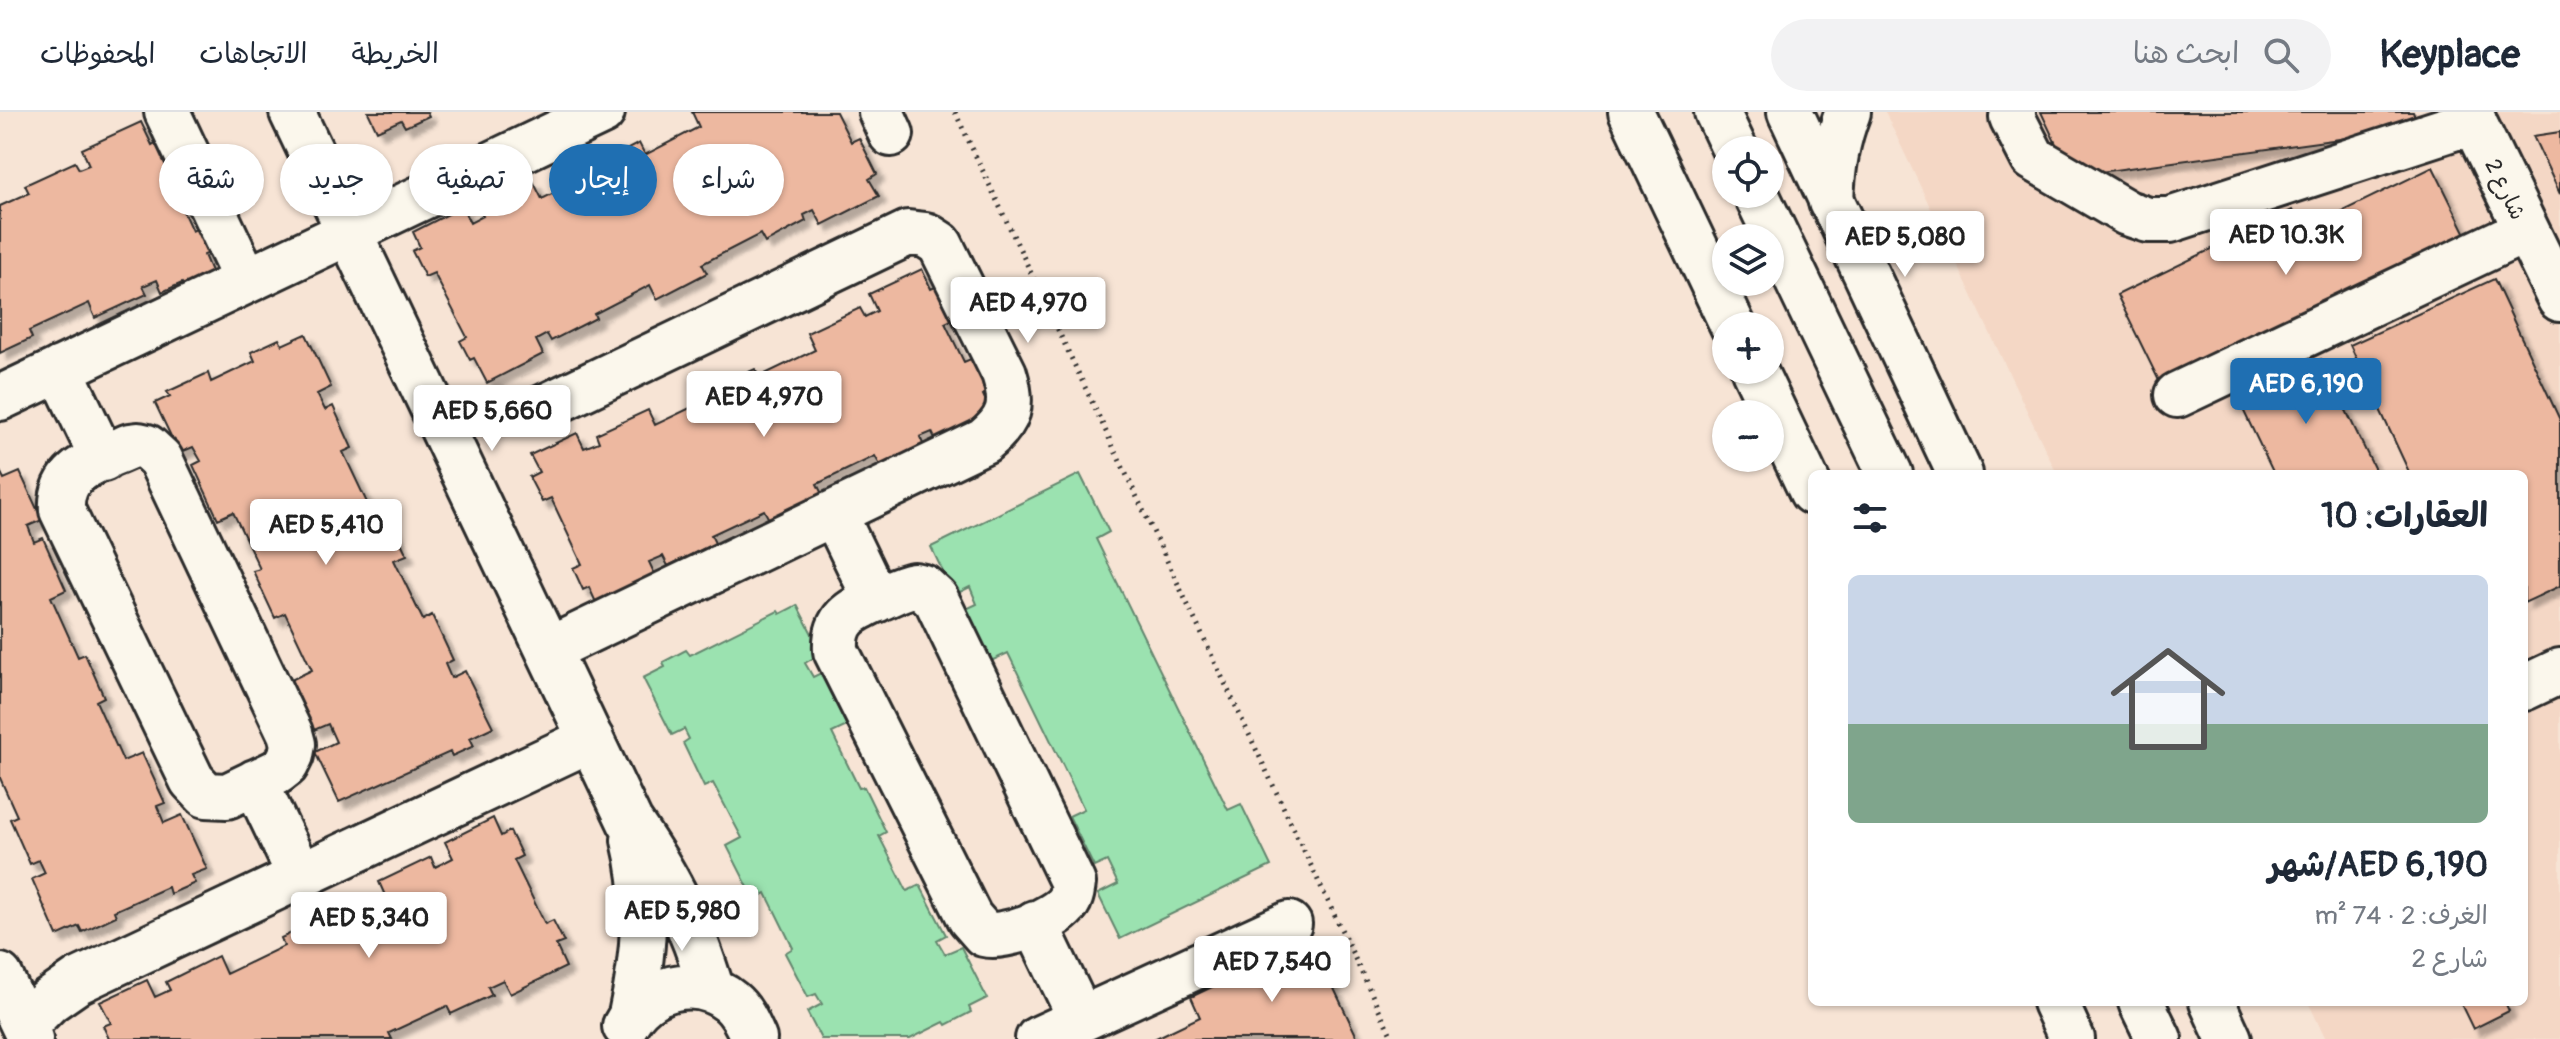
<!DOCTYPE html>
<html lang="ar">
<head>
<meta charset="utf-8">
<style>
	:root { --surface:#fff; --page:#f2f2f3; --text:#1f2937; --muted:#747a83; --line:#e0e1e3; --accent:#1f6fb2 }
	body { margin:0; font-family:Pangolin,"Playpen Sans Arabic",sans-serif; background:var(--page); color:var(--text); direction:rtl; height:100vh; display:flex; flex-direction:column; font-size:30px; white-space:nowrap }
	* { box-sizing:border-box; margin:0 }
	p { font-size:26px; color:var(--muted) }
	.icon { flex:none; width:44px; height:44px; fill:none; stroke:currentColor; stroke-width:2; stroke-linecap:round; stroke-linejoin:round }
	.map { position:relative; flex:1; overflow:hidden; direction:ltr }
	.sheet { position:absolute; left:1808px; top:358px; width:720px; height:536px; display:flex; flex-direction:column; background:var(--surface); border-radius:12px; box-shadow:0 2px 6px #0004; direction:rtl }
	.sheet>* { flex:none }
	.banner { position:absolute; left:24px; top:32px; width:760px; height:72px; direction:rtl; display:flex; gap:16px }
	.controls { position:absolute; left:1712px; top:24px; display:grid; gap:16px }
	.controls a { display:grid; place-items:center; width:72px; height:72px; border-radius:50%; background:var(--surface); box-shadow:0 2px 6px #0004; font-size:40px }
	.price { position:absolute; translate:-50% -68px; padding:0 18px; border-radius:8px; background:#fff; color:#222; font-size:26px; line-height:52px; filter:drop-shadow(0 2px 4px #0008) }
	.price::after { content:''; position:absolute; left:50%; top:48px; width:24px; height:18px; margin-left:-12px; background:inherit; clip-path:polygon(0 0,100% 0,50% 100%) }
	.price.on { background:var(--accent); color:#fff }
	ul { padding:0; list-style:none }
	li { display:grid; align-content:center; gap:16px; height:424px; padding:0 40px }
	li span { display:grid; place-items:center; height:248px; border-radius:12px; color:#555 }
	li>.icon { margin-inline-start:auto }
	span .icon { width:144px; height:144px; fill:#fffc; stroke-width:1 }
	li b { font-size:34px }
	h2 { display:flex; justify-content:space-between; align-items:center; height:96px; padding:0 40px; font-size:34px }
	.chip { padding:0 28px; border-radius:36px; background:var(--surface); box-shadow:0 2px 6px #0004; font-size:28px; line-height:72px }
	.chip.on { background:var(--accent); color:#fff }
	header { display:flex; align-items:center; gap:48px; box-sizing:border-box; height:112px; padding:0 40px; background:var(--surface); border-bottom:2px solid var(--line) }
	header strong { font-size:38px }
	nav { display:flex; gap:44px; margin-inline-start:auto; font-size:28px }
	.search { width:560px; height:72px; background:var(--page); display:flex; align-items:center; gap:20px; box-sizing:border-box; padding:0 28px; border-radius:44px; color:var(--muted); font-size:30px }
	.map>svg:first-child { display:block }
	.built { fill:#f4d7c5 }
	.green { fill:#9be2b0; stroke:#63866e; stroke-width:2 }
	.building { fill:#edb8a0; stroke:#2b2b2b; stroke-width:2; filter:url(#shadow) }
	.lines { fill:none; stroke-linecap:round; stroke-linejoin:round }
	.minor-casing { stroke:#2b2b2b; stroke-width:50 }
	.major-casing { stroke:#2b2b2b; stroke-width:50 }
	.highway-casing { stroke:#2b2b2b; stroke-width:50 }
	.path { stroke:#2b2b2b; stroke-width:5; stroke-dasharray:2 6; stroke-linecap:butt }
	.minor { stroke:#fbf7ec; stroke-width:44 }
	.major { stroke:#fbf7ec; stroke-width:44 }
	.highway { stroke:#fbf7ec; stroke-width:44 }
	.labels { text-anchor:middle; stroke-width:8; stroke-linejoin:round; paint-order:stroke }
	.street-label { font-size:22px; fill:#2b2b2b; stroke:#fbf7ec }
</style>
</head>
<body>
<header>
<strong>Keyplace</strong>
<div class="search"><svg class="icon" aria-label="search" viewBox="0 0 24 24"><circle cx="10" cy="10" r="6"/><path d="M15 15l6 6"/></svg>ابحث هنا</div>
<nav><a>الخريطة</a><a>الاتجاهات</a><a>المحفوظات</a></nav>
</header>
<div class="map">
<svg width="2560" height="927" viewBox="0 0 2560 927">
	<defs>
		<filter id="shadow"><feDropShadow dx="7" dy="7" stdDeviation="2" flood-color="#0004"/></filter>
	</defs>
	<rect width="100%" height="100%" fill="#f7e4d5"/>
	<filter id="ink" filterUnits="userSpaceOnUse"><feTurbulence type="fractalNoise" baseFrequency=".0125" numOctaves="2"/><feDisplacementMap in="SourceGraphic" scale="16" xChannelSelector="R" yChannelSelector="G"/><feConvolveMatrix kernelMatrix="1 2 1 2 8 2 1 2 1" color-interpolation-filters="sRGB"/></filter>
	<g filter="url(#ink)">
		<path class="built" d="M1885 0H2560V927H2326L2308 890H2524V362H2057Z"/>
		<path class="green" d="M1080 362 1109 420 1096 427 1228 698 1241 692 1271 754 1120 827 1098 782 1118 772 1107 749 1094 755 1069 704 1084 697 1008 541 991 549 966 497 977 492 970 475 954 483 931 435Z
			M797 493 822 541 805 551 813 565 821 561 847 614 832 621 859 676 864 675 886 720 879 724 907 779 920 773 946 823 937 828 945 842 961 835 987 886 969 895 971 900 946 913 944 910 910 927H821L807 900 822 892 816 882 808 885 785 841 793 836 766 781 754 787 727 734 742 726 713 671 704 675 683 631 689 627 684 617 672 623 643 566 665 555 663 550 686 538 690 543 778 499 780 502Z"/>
		<path class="building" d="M368 0H427L429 4 405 15 401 8 377 19Z
			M692 0H836L851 30 859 26 877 62 869 67 879 84 822 113 814 98 804 103 806 109 765 131 760 122 702 152 707 161 657 187 650 173 594 202 596 206 551 229 547 222 536 228 543 242 487 271 474 246 470 248 460 229 467 225 434 161 425 165 412 139 420 135 413 120 462 95 470 111 483 104 479 97 533 69 542 87 596 60 594 55 639 31 645 43 699 15Z
			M2041 0H2413L2420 16 2071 64Z
			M141 10 152 33 159 29 171 55 164 58 192 119 201 115 212 140 204 143 213 164 186 177 182 171 162 180 157 168 143 174 147 182 95 206 89 191 29 219 32 226 0 241V94L29 81 25 73 75 50 79 57 89 53 82 37Z
			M2560 20V82L2533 24Z
			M2433 55 2470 130 2164 279 2117 183 2292 98 2302 119Z
			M922 157 931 177 940 173 956 206 945 211 964 250 973 246 989 280 983 283 995 309 939 335 932 320 920 325 924 334 881 355 875 344 817 372 824 386 771 411 764 398 711 423 715 431 668 454 663 444 649 450 657 467 598 495 589 475 583 478 573 456 582 452 551 386 542 390 529 365 539 360 530 343 577 321 584 336 599 330 596 322 648 298 655 313 711 286 708 279 755 257 759 265 815 238 807 221 860 196 865 205 877 199 869 182Z
			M2494 167 2560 308V474L2524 491V362H2410L2350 233Z
			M306 222 331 275 317 282 325 298 333 294 352 336 343 340 370 397 382 391 407 443 394 448 423 508 432 503 453 548 445 552 451 566 465 559 493 615 470 626 474 634 452 644 450 640 339 690 315 640 336 630 328 612 314 618 291 568 312 558 285 501 275 506 253 459 260 457 233 400 218 407 193 353 201 349 193 335 179 341 155 291 170 284 167 280 208 261 211 270 255 249 251 240 279 227 282 233Z
			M2321 247 2377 362H2274L2238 287Z
			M0 359 4 367 20 360 42 408 28 414 34 430 43 426 66 478 51 485 78 545 85 542 104 585 96 589 123 649 142 641 165 691 157 694 164 711 182 703 207 757 191 763 195 771 170 782 168 775 114 799 116 804 82 820 79 814 57 824 32 767 45 761 39 748 30 752 10 707 17 704 0 666Z
			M493 706 501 724 510 719 522 744 514 748 545 812 553 808 564 830 556 833 566 855 510 882 503 868 488 875 492 883 451 902 447 894 389 921 392 927H109L103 914 111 911 100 890 147 868 155 885 170 878 166 870 218 844 226 862 284 834 281 826 325 805 329 815 387 788 379 770 431 745 435 755 453 746 445 730Z
			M1311 828 1358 927H1154L1200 905 1191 885Z
			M2460 890H2505L2509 899 2473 917Z"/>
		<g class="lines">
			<defs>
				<path id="minor" d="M167 0 246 168
					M292 0 630 710C671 769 691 811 712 879
					M881 0 891 22
					M1790 0 1960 362
					M2013 0 2012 5 2033 46 2127 101 2148 108H2170L2474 9
					M2469 0 2560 187
					M60 257 103 347
					M2177 283 2526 118
					M0 286 602 0
					M536 299 908 121 926 123 940 132 1004 261C1014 293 1010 308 984 329L548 538
					M138 333 147 335 160 347 290 621 293 632 291 643 286 653 277 660 227 684 206 683 192 668 62 398C59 356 98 349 130 334Z
					M834 401 876 488
					M914 473 923 475 936 487 1073 771C1072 778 1072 784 1068 790 1056 808 1005 827 984 822L970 806 836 539C834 506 851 499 877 487 890 482 901 475 914 473Z
					M2524 576 2560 559
					M255 670 300 764
					M1035 811 1081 907
					M0 864 30 927
					M2212 890 2229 927
					M631 903C644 843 649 788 634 728
					M24 914 49 889 78 869 591 627
					M625 914C645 875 696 861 731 890 743 900 748 914 754 927
					M1038 927 1289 812"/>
				<path id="major" d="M1831 90C1832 59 1836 30 1848 0"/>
				<path id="highway" d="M1631 0 1733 214
					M1717 0 1735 38
					M1756 82 1890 362
					M1754 258 1812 380
					M2055 890 2072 927
					M2141 890 2159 927"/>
			</defs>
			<use href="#minor" class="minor-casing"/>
			<use href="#major" class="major-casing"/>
			<use href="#highway" class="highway-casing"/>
			<path class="path" d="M955 0 1393 927"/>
			<use href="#minor" class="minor"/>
			<use href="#major" class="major"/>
			<use href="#highway" class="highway"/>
		</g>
	</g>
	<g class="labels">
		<g class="street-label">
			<text transform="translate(2506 77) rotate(64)" y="8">شارع 2</text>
		</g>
	</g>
</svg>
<div class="controls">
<a><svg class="icon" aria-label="locate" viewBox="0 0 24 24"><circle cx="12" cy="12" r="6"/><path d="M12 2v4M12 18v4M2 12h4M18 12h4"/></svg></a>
<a><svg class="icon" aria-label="layers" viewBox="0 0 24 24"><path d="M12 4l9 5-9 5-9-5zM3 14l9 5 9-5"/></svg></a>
<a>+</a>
<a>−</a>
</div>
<b class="price" style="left:2286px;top:165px">AED 10.3K</b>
<b class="price" style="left:1905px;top:167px">AED 5,080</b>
<b class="price" style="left:1028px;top:233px">AED 4,970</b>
<b class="price on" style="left:2306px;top:314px">AED 6,190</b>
<b class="price" style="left:764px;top:327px">AED 4,970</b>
<b class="price" style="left:492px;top:341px">AED 5,660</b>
<b class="price" style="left:326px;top:455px">AED 5,410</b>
<b class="price" style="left:682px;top:841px">AED 5,980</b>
<b class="price" style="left:369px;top:848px">AED 5,340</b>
<b class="price" style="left:1272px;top:892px">AED 7,540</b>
<div class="banner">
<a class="chip">شراء</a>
<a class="chip on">إيجار</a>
<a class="chip">تصفية</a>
<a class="chip">جديد</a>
<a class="chip">شقة</a>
</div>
<section class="sheet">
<h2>العقارات: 10<svg class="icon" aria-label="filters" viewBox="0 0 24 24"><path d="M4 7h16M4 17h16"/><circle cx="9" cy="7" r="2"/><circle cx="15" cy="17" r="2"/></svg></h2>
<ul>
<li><span style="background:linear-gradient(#c9d6e8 60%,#7fa58c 0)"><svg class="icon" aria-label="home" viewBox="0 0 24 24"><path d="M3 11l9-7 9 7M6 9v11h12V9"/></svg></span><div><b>AED 6,190/شهر</b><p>الغرف: 2 · 74 m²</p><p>شارع 2</p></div></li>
</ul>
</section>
</div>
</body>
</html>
